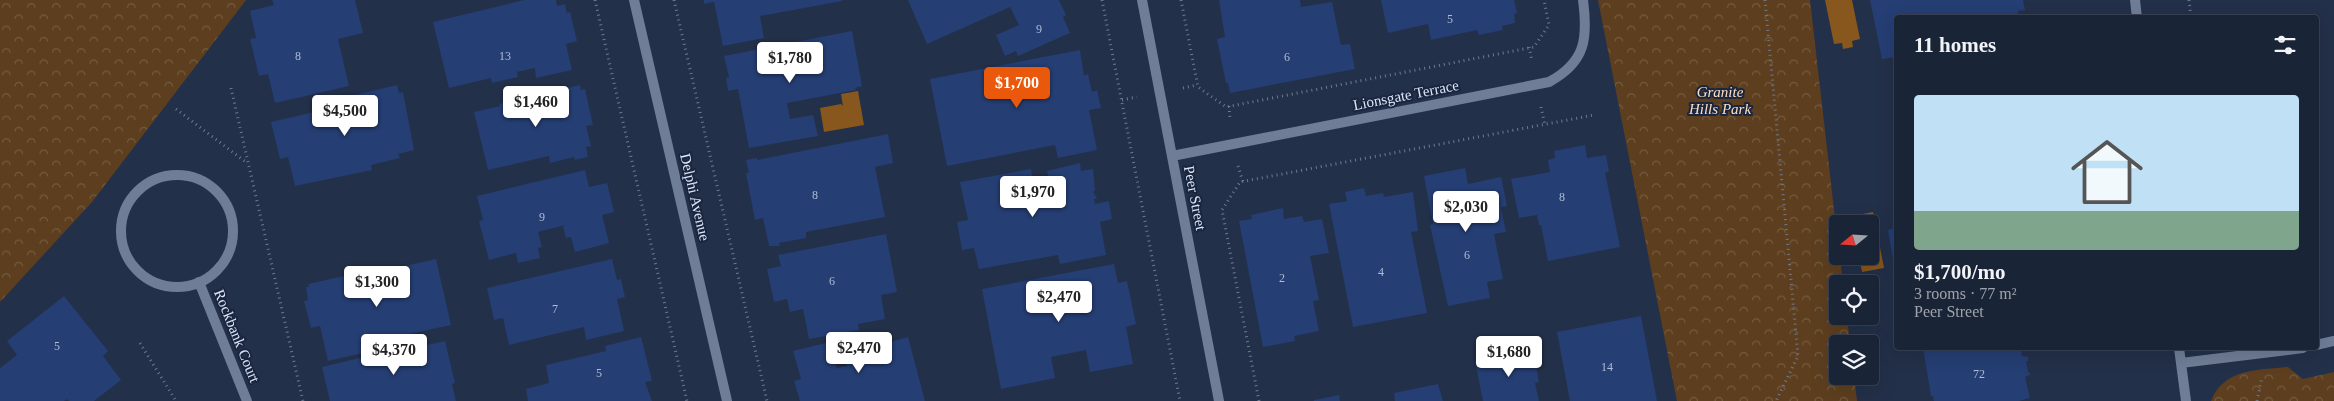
<!DOCTYPE html>
<html lang="en">
<head>
<meta charset="utf-8">
<style>
	:root { --surface:#1a2437; --page:#232c3f; --text:#f1f3f6; --muted:#9fa4ad; --line:#384152; --accent:#ea580c }
	body { margin:0; font-family:Georgia,serif; background:var(--page); color:var(--text); height:100vh; display:flex; flex-direction:column; font-size:19px; white-space:nowrap }
	* { box-sizing:border-box; margin:0 }
	p { font-size:16px; color:var(--muted) }
	.icon { flex:none; width:28px; height:28px; fill:none; stroke:currentColor; stroke-width:2; stroke-linecap:round; stroke-linejoin:round }
	.map { position:relative; flex:1; overflow:hidden }
	.drawer { position:absolute; left:1894px; top:15px; width:425px; height:335px; display:flex; flex-direction:column; background:var(--surface); border-radius:5px; box-shadow:0 5px 20px #0002,0 0 0 1px var(--line) }
	.drawer>* { flex:none }
	.needle { width:32px; rotate:252deg }
	.controls { position:absolute; left:1829px; top:215px; display:grid; gap:10px }
	.controls a { display:grid; place-items:center; width:50px; height:50px; border-radius:5px; background:var(--surface); box-shadow:0 5px 20px #0002,0 0 0 1px var(--line); font-size:25px }
	.price { position:absolute; translate:-50% -42px; padding:0 11px; border-radius:5px; background:#fff; color:#222; font-size:16px; line-height:32px; filter:drop-shadow(0 1px 2px #0008) }
	.price::after { content:''; position:absolute; left:50%; top:30px; width:15px; height:11px; margin-left:-8px; background:inherit; clip-path:polygon(0 0,100% 0,50% 100%) }
	.price.on { background:var(--accent); color:#fff }
	ul { padding:0; list-style:none }
	li { display:grid; align-content:center; gap:10px; height:265px; padding:0 20px }
	li+li { border-top:1px solid var(--line) }
	li span { display:grid; place-items:center; height:155px; border-radius:5px; color:#555 }
	li>.icon { margin-inline-start:auto }
	span .icon { width:90px; height:90px; fill:#fffc; stroke-width:1 }
	li b { font-size:21px }
	h2 { display:flex; justify-content:space-between; align-items:center; height:60px; padding:0 20px; font-size:21px }
	.map>svg:first-child { display:block }
	.park { fill:url(#park-crowns) }
	.water { fill:#87571e }
	.building { fill:#253e73 }
	.lines { fill:none; stroke-linecap:round; stroke-linejoin:round }
	.path { stroke:#6e7a90; stroke-width:3; stroke-dasharray:1 4; stroke-linecap:butt }
	.street { stroke:#6f7d97; stroke-width:10 }
	.labels { text-anchor:middle; stroke-width:4; stroke-linejoin:round; paint-order:stroke }
	.number-label { font-size:12px; fill:#afbcd6 }
	.park-label { font-size:15px; font-style:italic; fill:#fcdfc2; stroke:#1a263f }
	.street-label { font-size:15px; fill:#dde6f7; stroke:#1a263f }
</style>
</head>
<body>
<div class="map">
<svg width="2334" height="401" viewBox="0 0 2334 401">
	<defs>
		<pattern id="park-crowns" width="20" height="18" patternUnits="userSpaceOnUse" patternTransform="scale(1.25)"><rect width="20" height="18" fill="#5d3f1f"/><path d="M2 6a3 3 0 1 1 6 0M12 15a3 3 0 1 1 6 0" fill="none" stroke="#745b40"/></pattern>
	</defs>
	<rect width="100%" height="100%" fill="#233049"/>
	<path class="park" d="M0 0H246L92 202 0 302Z
		M1598 0H1810L1837 236 1838 256H1840L1843 284H1838V316H1847L1850 344H1838V376H1854L1857 401H1677Z
		M2288 367 2303 379 2334 372V401H2211C2224 368 2259 370 2288 367Z"/>
	<path class="water" d="M1825 0H1852L1860 39 1852 41 1853 47 1843 49 1842 43 1834 44Z
		M858 91 864 125 824 132 820 108 841 104 843 106 841 94Z
		M1873 212 1884 268 1862 272 1859 256H1870V224H1853L1852 216Z"/>
	<path class="building" d="M272 0H355L363 33 338 39 349 86 275 103 268 74 259 76 250 39 256 38 250 11 274 5Z
		M524 0H556L557 6 565 4 567 13 570 12 577 41 566 44 572 70 536 78 535 68 517 72 518 77 492 83 491 78 449 88 433 22Z
		M704 0H842V1L760 16 764 38 723 46 714 2 704 4Z
		M908 0H1059L1066 15 1063 17 1070 33 1018 56 1016 51 1005 56 996 35 1019 25 1010 7 927 44Z
		M1219 0H1300L1301 7 1332 2 1341 45 1350 44 1355 69 1230 93 1228 83H1226L1217 39 1225 37Z
		M1381 0H1514L1517 13 1514 14 1515 23 1502 26 1503 30 1479 35 1477 30 1431 40 1428 24 1388 33Z
		M1870 0H2023L2025 10 2018 11 2019 18H1896V57L1882 59Z
		M852 31 862 86 855 88 856 90 787 103 790 119 813 115 818 136 749 148 738 89 728 91 726 78 729 77 724 56Z
		M1080 50 1084 76 1088 74 1092 92 1097 90 1101 108 1089 110 1097 150 1058 158 1055 145 947 166 930 79Z
		M397 85 399 93 403 92 414 150 398 154 400 158 371 165 372 170 295 186 288 157 280 159 271 122 357 102 355 95Z
		M580 85 581 90 585 89 593 125 586 126 591 146 586 147 588 157 575 160 574 157 550 163 549 156 488 170 474 112 500 106 499 104Z
		M888 134 893 163 875 167 885 217 806 232V238L779 243 780 246H769L763 218 755 220 746 173H749L746 160 757 158V160Z
		M1585 145 1587 158 1606 155 1609 172H1605L1620 247 1548 261 1541 225H1539L1537 215 1519 218 1511 179 1550 172 1548 160 1555 158 1554 151Z
		M1080 163 1081 171 1093 169 1095 191H1093L1097 199H1094L1095 204 1109 201 1112 219 1100 222 1106 255 1060 264 1058 255 979 269 974 248 962 250 957 222 968 220 960 182 1031 169 1034 187 1050 184 1047 171Z
		M1465 168 1468 184 1501 177 1507 206 1501 207 1506 232 1494 234 1503 279 1487 282 1490 298 1448 306 1430 225 1433 224 1424 176Z
		M585 170 589 187 607 183 614 212 602 215 609 243 575 252 571 237 566 238 563 227 565 225 538 232 542 247 538 248 540 258 518 263 516 253 489 260 479 221 483 220 477 196Z
		M1364 188 1366 196 1383 193 1384 197 1413 192 1418 231 1411 232 1427 313 1353 327 1329 204 1347 201 1345 192Z
		M1283 208 1284 219 1302 216 1304 222 1322 219 1329 253 1310 256 1319 300 1313 301 1319 331 1294 336 1295 341 1263 347 1239 221 1252 219 1251 215Z
		M1896 228V271H1895L1888 230Z
		M886 234 897 292 881 295 885 319 858 324 859 330 809 339 803 309 790 312 787 299 774 302 767 269 781 266 778 255Z
		M436 259 451 325 409 334 410 338 375 346 376 350 328 361 320 326 311 328 304 301 308 300 306 287H309L308 284 380 268 382 271Z
		M612 259 617 280 621 279 625 297 617 299 624 331 586 340 584 327 509 345 503 318 494 320 487 288Z
		M1114 264 1118 283 1127 281 1136 324 1126 327 1133 364 1090 372 1086 350 1051 357 1055 378 1001 389 982 289Z
		M64 296 108 351 103 356 121 380 94 401H69L67 399 64 401H0V368L17 355 7 341Z
		M1641 316 1657 401H1570L1557 332Z
		M641 337 652 381 645 382 652 401H528L526 389 549 383 546 365 606 351 605 346Z
		M908 337 925 401H800L794 381 801 379 793 351 830 342 837 368 847 366 844 355Z
		M445 341 455 383 452 384 456 401H330L322 367 426 342 427 345Z
		M1923 348H2020L2022 356 2028 357V361H2026L2028 372 2031 374 2025 377 2030 398 2019 401H1934L1933 396H1931Z
		M1533 350 1539 382 1535 383 1539 401H1483L1475 361Z
		M1438 384 1443 401H1395L1394 393Z
		M1339 395 1340 401H1314V400Z"/>
	<g class="lines">
		<path class="path" d="M595 0 687 401
			M674 0 767 401
			M1102 0 1180 401
			M1181 0 1198 87 1226 107 1534 47 1549 25 1544 0
			M1765 0 1798 356 1776 401
			M2189 0 2191 18
			M1529 47 1532 61
			M231 88 303 401
			M1183 88 1197 85
			M1122 100 1137 97
			M1229 106 1230 120
			M1541 107 1545 125
			M176 109 247 163
			M1238 166 1243 182
			M140 343 176 401
			M1259 401 1222 210 1240 182 1594 115
			M2257 401 2262 377"/>
		<path class="street" d="M634 0 727 401
			M1142 0 1219 401
			M2135 0 2137 18
			M1172 156 1549 82C1586 62 1588 38 1583 0
			M121 231a56 56 0 1 1 112 0a56 56 0 1 1-112 0Z
			M199 282 247 401
			M2316 345 2334 341
			M2179 348 2186 401
			M2181 363 2303 348"/>
	</g>
	<g class="labels">
		<g class="number-label">
			<text x="1450" y="23">5</text>
			<text x="1039" y="33">9</text>
			<text x="298" y="60">8</text>
			<text x="505" y="60">13</text>
			<text x="1287" y="61">6</text>
			<text x="815" y="199">8</text>
			<text x="1562" y="201">8</text>
			<text x="542" y="221">9</text>
			<text x="1467" y="259">6</text>
			<text x="1381" y="276">4</text>
			<text x="1282" y="282">2</text>
			<text x="832" y="285">6</text>
			<text x="555" y="313">7</text>
			<text x="57" y="350">5</text>
			<text x="1607" y="371">14</text>
			<text x="599" y="377">5</text>
			<text x="1979" y="378">72</text>
		</g>
		<g class="park-label">
			<text x="1720" y="97">Granite<tspan x="1720" dy="17">Hills Park</tspan></text>
		</g>
		<g class="street-label">
			<text transform="translate(1406 95) rotate(-11)" y="5">Lionsgate Terrace</text>
			<text transform="translate(695 197) rotate(77)" y="5">Delphi Avenue</text>
			<text transform="translate(1195 198) rotate(79)" y="5">Peer Street</text>
			<text transform="translate(237 336) rotate(68)" y="5">Rockbank Court</text>
		</g>
	</g>
</svg>
<div class="controls">
<a><svg class="needle" viewBox="-14 -14 28 28"><path d="M0-13l5 13h-10z" fill="#e53935"/><path d="M0 13l5-13h-10z" fill="#9fa4ad"/></svg></a>
<a><svg class="icon" aria-label="locate" viewBox="0 0 24 24"><circle cx="12" cy="12" r="6"/><path d="M12 2v4M12 18v4M2 12h4M18 12h4"/></svg></a>
<a><svg class="icon" aria-label="layers" viewBox="0 0 24 24"><path d="M12 4l9 5-9 5-9-5zM3 14l9 5 9-5"/></svg></a>
</div>
<b class="price" style="left:790px;top:84px">$1,780</b>
<b class="price on" style="left:1017px;top:109px">$1,700</b>
<b class="price" style="left:536px;top:128px">$1,460</b>
<b class="price" style="left:345px;top:137px">$4,500</b>
<b class="price" style="left:1033px;top:218px">$1,970</b>
<b class="price" style="left:1466px;top:233px">$2,030</b>
<b class="price" style="left:377px;top:308px">$1,300</b>
<b class="price" style="left:1059px;top:323px">$2,470</b>
<b class="price" style="left:859px;top:374px">$2,470</b>
<b class="price" style="left:394px;top:376px">$4,370</b>
<b class="price" style="left:1509px;top:378px">$1,680</b>
<section class="drawer">
<h2>11 homes<svg class="icon" aria-label="filters" viewBox="0 0 24 24"><path d="M4 7h16M4 17h16"/><circle cx="9" cy="7" r="2"/><circle cx="15" cy="17" r="2"/></svg></h2>
<ul>
<li><span style="background:linear-gradient(#bfe0f5 75%,#7fa58c 0)"><svg class="icon" aria-label="home" viewBox="0 0 24 24"><path d="M3 11l9-7 9 7M6 9v11h12V9"/></svg></span><div><b>$1,700/mo</b><p>3 rooms · 77 m²</p><p>Peer Street</p></div></li>
</ul>
</section>
</div>
</body>
</html>
